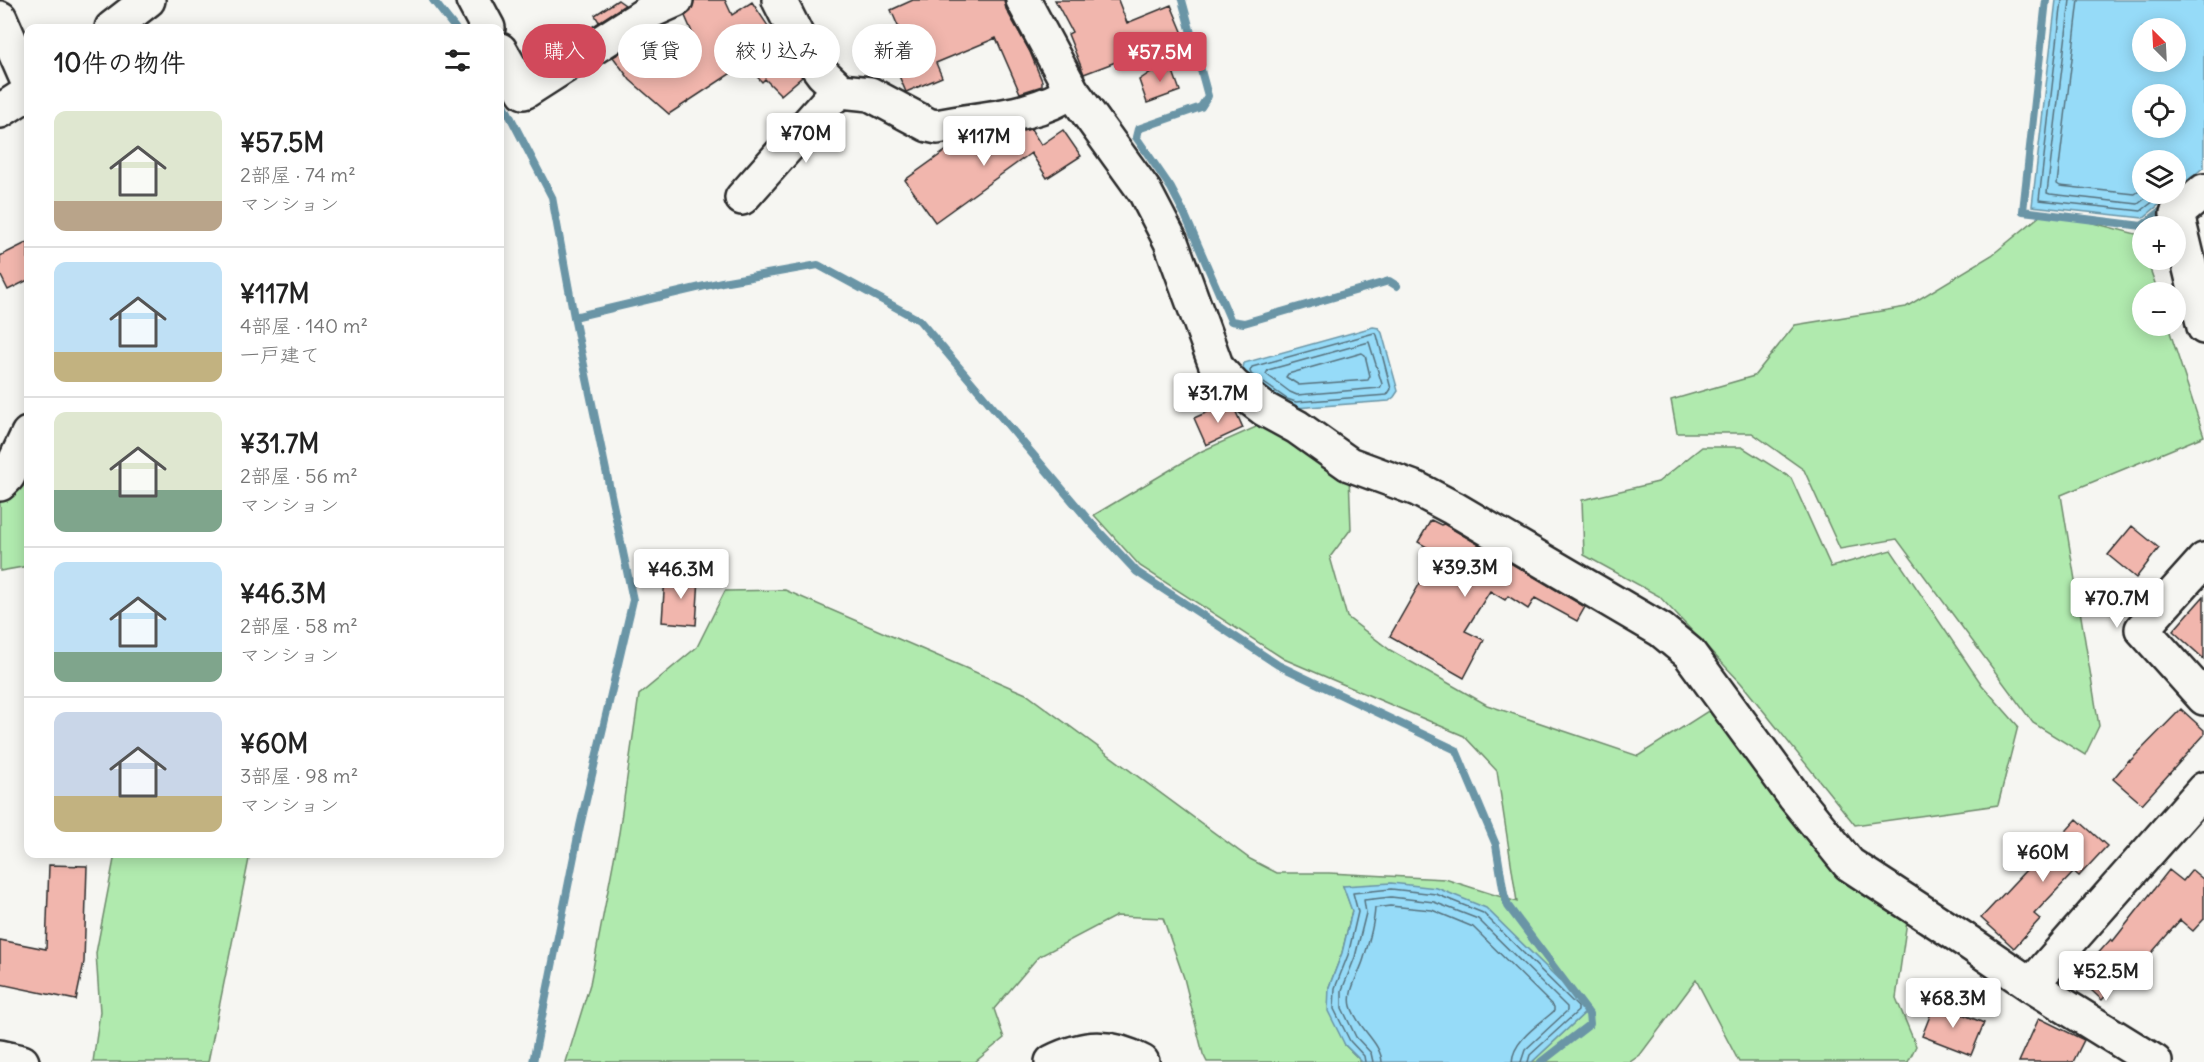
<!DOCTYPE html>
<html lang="ja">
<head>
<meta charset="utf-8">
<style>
	:root { --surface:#fff; --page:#f2f2f2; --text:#222; --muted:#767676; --line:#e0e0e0; --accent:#d1495b }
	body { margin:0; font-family:Delius,"Klee One",sans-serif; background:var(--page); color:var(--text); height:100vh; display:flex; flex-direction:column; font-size:22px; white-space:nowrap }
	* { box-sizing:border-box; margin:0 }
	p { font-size:20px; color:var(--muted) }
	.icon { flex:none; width:33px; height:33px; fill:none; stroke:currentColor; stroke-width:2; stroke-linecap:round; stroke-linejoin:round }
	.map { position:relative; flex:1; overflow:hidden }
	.drawer { position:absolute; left:24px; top:24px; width:480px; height:834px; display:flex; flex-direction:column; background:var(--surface); border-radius:12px; box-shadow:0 3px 15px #0003 }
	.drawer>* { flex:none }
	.banner { position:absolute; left:522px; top:24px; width:570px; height:54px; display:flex; gap:12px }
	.needle { width:39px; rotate:336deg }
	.tools { position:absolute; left:2132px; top:18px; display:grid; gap:12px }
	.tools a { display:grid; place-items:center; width:54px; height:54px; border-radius:50%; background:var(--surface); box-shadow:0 3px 15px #0003; font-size:30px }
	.price { position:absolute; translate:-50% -51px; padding:0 14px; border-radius:6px; background:#fff; color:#222; font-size:20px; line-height:39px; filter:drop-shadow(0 2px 3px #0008) }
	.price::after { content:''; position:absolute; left:50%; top:36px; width:18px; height:14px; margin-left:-9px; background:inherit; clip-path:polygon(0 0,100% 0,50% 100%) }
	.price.selected { background:var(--accent); color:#fff }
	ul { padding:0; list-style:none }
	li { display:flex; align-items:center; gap:18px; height:150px; padding:0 30px }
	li+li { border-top:2px solid var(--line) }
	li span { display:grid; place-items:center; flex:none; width:168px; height:120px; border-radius:12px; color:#555 }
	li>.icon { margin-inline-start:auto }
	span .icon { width:72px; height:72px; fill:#fffc; stroke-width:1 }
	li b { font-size:26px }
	h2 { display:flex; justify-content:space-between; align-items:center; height:72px; padding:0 30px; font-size:26px }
	.tag { padding:0 21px; border-radius:27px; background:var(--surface); box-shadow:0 3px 15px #0003; font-size:21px; line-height:54px }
	.tag.selected { background:var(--accent); color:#fff }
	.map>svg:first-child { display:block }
	.green { fill:#b0eaae; stroke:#6e8a6c; stroke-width:1.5 }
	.water { fill:#96dbf8; stroke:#6b95a6; stroke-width:1.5; fill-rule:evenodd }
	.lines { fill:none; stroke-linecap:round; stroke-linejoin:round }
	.shore { stroke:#56717d; stroke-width:1.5 }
	.stream { stroke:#6b95a6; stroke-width:8 }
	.building { fill:#f1b6ad; stroke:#2b2b2b; stroke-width:1.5 }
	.minor-casing { stroke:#2b2b2b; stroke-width:38 }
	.minor { stroke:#f6f6f2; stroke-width:33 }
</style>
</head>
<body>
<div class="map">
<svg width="2204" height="1062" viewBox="0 0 2204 1062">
	<rect width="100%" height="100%" fill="#f6f6f2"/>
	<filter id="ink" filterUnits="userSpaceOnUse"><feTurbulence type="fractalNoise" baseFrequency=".0167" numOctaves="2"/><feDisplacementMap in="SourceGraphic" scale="12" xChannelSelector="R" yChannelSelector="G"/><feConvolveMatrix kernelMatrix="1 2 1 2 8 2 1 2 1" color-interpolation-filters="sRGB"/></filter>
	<g filter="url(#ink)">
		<path class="green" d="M2046 211 2140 235 2142 243V260H2147L2158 292H2142V326H2168L2204 436 2061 495 2099 726 2085 755 2033 723 1897 539 1840 549 1804 470 1752 433H1677L1671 400 1754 376 1795 325 1906 307 1992 255Z
			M1265 423 1349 475 1351 529 1330 557 1347 617 1390 650 1487 705 1638 756 1719 704 1840 878 1908 914 1896 998 1916 1046 1908 1062H1739L1696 980 1640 1055 1630 1062H1532L1589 1009 1343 886 1352 910 1342 953 1329 987 1345 1045 1362 1062H1207L1203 1054 1184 978 1163 918 1116 916 1038 957 994 1009 1004 1038 975 1062H566L590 984 619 833 639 695 697 647 725 591 785 590 1026 694 1250 859 1277 873H1329L1445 879 1517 902 1497 771 1464 736 1284 659 1140 566 1094 515 1202 451Z
			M1702 447H1742L1791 478 1831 567 1891 550 1982 685 2018 726 1998 805 1855 825 1741 683 1659 596 1584 555 1582 500 1658 482Z
			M28 463V566L0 571V500Z
			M115 854H250L208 1062H93L100 1012 96 953Z"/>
		<path class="water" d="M2056 0H2204V167L2175 191V160H2142V194H2172L2143 218 2032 206ZM2142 28H2175V62H2142ZM2142 94H2175V128H2142Z
			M1373 327 1379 328 1382 333 1398 391 1394 397 1389 401 1295 408C1285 404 1251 385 1245 377 1242 373 1243 367 1244 363Z
			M1391 883 1437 888 1486 908 1589 1009 1532 1062H1362L1345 1045 1328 1011 1329 987 1342 953 1352 911 1343 886Z"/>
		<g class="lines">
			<path class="shore" d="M2062 0 2039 200 2141 211 2163 194
				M2070 0 2047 193 2050 194 2138 204 2151 194
				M2079 0 2057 184 2060 186 2135 194 2142 189
				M1374 333 1377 335 1391 389 1387 395 1296 402 1287 399 1251 374 1250 371 1252 367Z
				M1369 342 1382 384 1380 388 1297 395 1290 392 1266 374 1268 370Z
				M1362 353 1365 355 1370 376 1368 380 1299 385 1286 377 1288 374Z
				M1365 1062 1364 1056 1350 1041 1334 1009 1335 988 1348 955 1358 912 1353 893 1391 889 1436 894 1483 913 1578 1007V1011L1530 1055 1528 1062
				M1373 1062 1371 1053 1356 1037 1342 1008V990L1355 957 1366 913 1364 900 1391 897 1434 902 1478 919 1567 1007V1011L1525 1050 1521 1062
				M1382 1062C1381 1042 1357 1028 1351 1006 1347 990 1360 973 1364 958 1369 942 1374 925 1375 908L1390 906 1432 910 1473 927 1554 1007V1011C1540 1024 1513 1040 1512 1062"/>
			<path class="stream" d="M433 0 455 28
				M1182 0 1208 96 1201 107 1138 129 1136 137 1171 188 1185 215 1231 321 1244 323 1389 281 1397 286
				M2046 0 2023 211 2142 226 2168 206
				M500 97 552 197 574 317 633 600 580 826 533 1062
				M574 317 722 282 818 265 919 320 1091 523 1137 572 1278 665 1456 750 1496 845 1504 894 1508 906 1589 1014 1590 1024 1541 1062"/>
		</g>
		<path class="building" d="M618 0 625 5 599 22 595 15Z
			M694 0H725L732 15 752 2 802 77 781 95 765 79 762 82 745 64 669 114 630 80 613 57 647 36 664 59 695 39 685 16 691 11Z
			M913 0H1004L1006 9 1030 52 1042 81V86L1020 93 996 38 936 63 942 77 906 92 890 55 907 47 891 10Z
			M1055 0H1118L1127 23 1171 5 1184 36 1084 74 1068 34 1072 32Z
			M1169 60 1180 91 1147 103 1139 80Z
			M1031 129 1041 145 1063 130 1081 156 1047 178 1031 153 935 222 905 180 958 142 986 139Z
			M28 242V280L8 290 0 274V256Z
			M1226 404 1235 410 1243 428 1206 445 1194 418Z
			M1431 520 1441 525 1444 524 1585 607 1577 621 1535 598 1528 609 1508 596 1505 600 1490 591 1465 631 1484 640 1464 678 1390 636 1437 553 1418 542Z
			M2132 526 2159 548 2136 578 2108 555Z
			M665 576 699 578 696 625 662 622Z
			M2204 596V659L2173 631Z
			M2181 709 2204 730V735L2142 804 2113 779 2129 760 2130 761Z
			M2077 819 2107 846 2079 876 2074 872 2034 914 2040 919 2014 948 1981 918 2044 851 2046 853Z
			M49 865 87 866 84 962 76 1000 0 984V940L46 949Z
			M2169 870 2183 881 2192 870 2204 880V919L2193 931 2180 920 2148 957 2144 954 2102 1000 2080 980 2089 970 2086 967 2111 939 2113 941Z
			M1935 1003 1984 1023 1971 1055 1922 1036Z
			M2039 1018 2084 1040 2073 1062H2019Z"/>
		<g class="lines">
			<defs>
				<path id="minor" d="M473 0 488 28
					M779 0 802 46 823 74 841 91
					M1023 0 1072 91 1145 192 1171 242 1217 368 1234 386 1264 409 1297 427 1349 464 1417 489 1453 508 1661 630 1689 653 1794 796 1849 864 1968 942 2031 985 2155 1062
					M0 18 28 82
					M112 28 148 0
					M500 50 524 92 649 12 676 0
					M0 111 28 93
					M2204 191 2177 214 2204 327
					M742 198 829 100 841 91 870 94 928 125 937 127C979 118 1036 117 1072 91
					M0 484 8 476 28 434
					M2204 560 2142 629 2204 698
					M2031 985 2204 789
					M0 1057 22 1062
					M1052 1062C1084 1046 1110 1044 1142 1062"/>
			</defs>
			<use href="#minor" class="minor-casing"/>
			<use href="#minor" class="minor"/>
		</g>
	</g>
</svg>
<div class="tools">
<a><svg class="needle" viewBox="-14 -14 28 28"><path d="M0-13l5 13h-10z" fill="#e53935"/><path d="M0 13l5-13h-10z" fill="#767676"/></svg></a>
<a><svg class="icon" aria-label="locate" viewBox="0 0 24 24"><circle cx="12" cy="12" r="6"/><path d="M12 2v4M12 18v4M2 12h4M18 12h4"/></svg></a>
<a><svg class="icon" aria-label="layers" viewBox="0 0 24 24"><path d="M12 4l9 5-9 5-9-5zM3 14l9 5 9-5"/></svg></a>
<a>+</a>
<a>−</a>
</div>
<b class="price selected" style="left:1160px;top:83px">¥57.5M</b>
<b class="price" style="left:806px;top:164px">¥70M</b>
<b class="price" style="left:984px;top:167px">¥117M</b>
<b class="price" style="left:1218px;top:424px">¥31.7M</b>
<b class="price" style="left:1465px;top:598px">¥39.3M</b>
<b class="price" style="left:681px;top:600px">¥46.3M</b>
<b class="price" style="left:2117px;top:629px">¥70.7M</b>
<b class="price" style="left:2043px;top:883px">¥60M</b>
<b class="price" style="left:2106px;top:1002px">¥52.5M</b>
<b class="price" style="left:1953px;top:1029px">¥68.3M</b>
<div class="banner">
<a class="tag selected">購入</a>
<a class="tag">賃貸</a>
<a class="tag">絞り込み</a>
<a class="tag">新着</a>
</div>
<section class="drawer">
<h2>10件の物件<svg class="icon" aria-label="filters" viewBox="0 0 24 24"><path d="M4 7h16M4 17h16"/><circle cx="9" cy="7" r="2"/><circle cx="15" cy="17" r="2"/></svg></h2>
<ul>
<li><span style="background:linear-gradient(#dfe7d0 75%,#b9a48a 0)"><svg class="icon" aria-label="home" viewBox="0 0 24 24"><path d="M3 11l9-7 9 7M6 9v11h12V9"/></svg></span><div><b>¥57.5M</b><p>2部屋 · 74 m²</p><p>マンション</p></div></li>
<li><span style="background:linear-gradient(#bfe0f5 75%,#c2b280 0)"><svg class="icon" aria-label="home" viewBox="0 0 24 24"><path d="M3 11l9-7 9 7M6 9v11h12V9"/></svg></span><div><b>¥117M</b><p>4部屋 · 140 m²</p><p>一戸建て</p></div></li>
<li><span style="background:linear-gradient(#dfe7d0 65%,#7fa58c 0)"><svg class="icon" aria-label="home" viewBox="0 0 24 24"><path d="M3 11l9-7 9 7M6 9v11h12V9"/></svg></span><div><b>¥31.7M</b><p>2部屋 · 56 m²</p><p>マンション</p></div></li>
<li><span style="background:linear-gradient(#bfe0f5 75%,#7fa58c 0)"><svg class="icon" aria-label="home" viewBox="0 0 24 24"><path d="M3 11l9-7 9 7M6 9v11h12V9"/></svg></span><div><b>¥46.3M</b><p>2部屋 · 58 m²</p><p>マンション</p></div></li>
<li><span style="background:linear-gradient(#c9d6e8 70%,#c2b280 0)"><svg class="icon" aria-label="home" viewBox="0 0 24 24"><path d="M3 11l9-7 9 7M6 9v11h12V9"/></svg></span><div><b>¥60M</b><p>3部屋 · 98 m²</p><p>マンション</p></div></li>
</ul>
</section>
</div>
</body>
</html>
